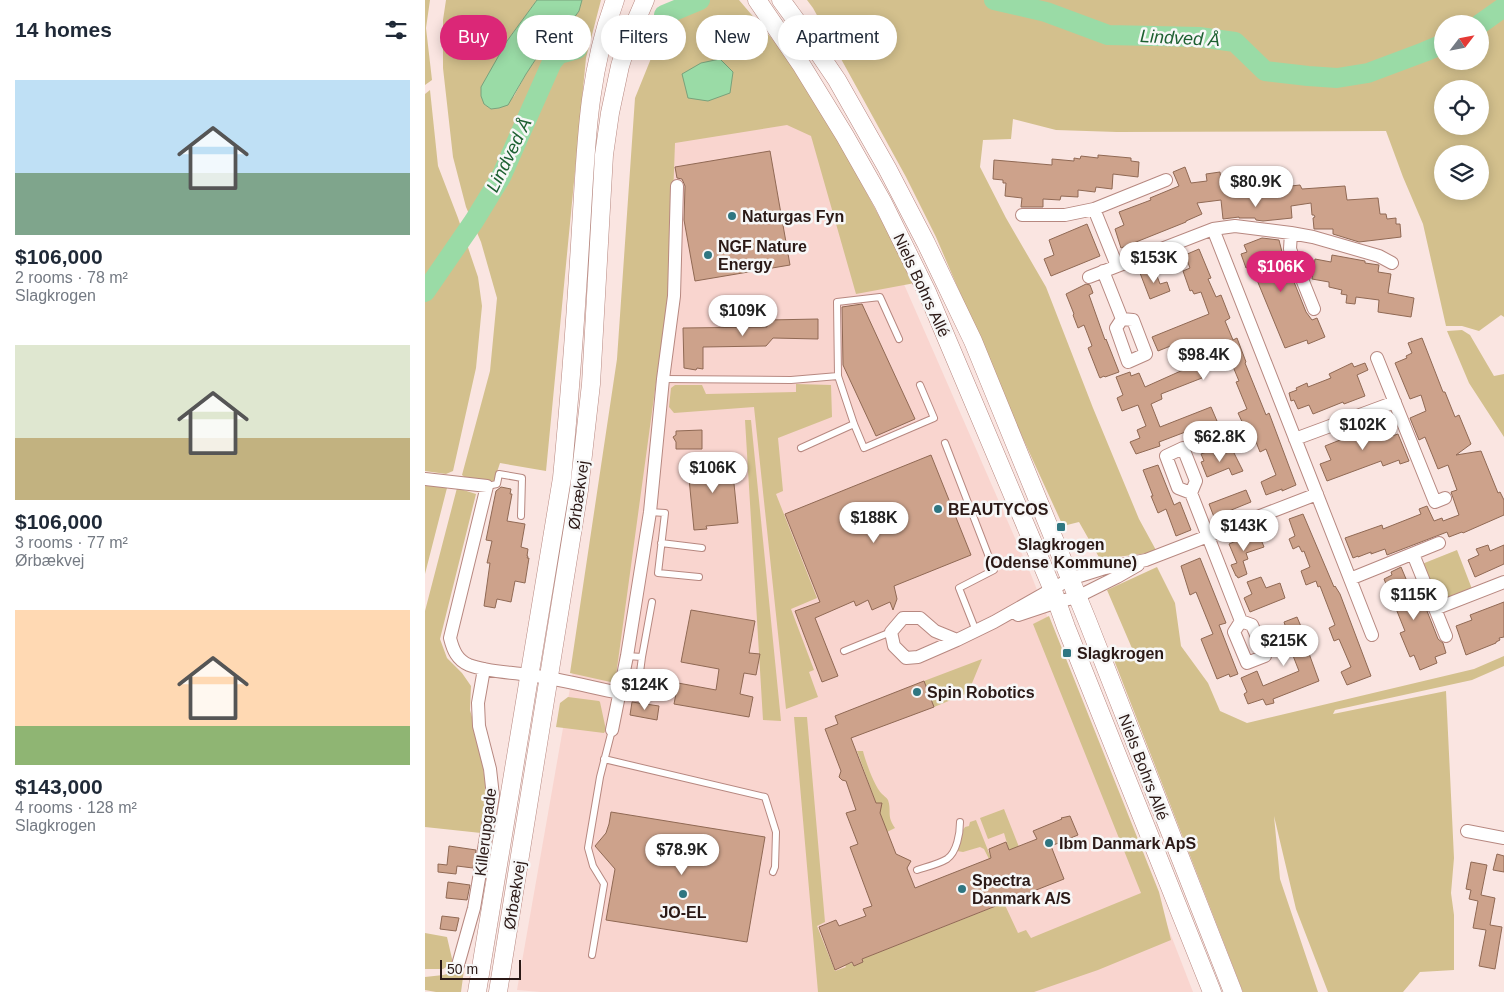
<!DOCTYPE html>
<html lang="en">
<head>
<meta charset="utf-8">
<style>
	:root { --surface:#fff; --page:#f6f6f7; --text:#1f2937; --muted:#747a83; --accent:#db2777 }
	body { margin:0; font-family:Arial,sans-serif; background:var(--page); color:var(--text); height:100vh; display:flex; flex-direction:column; font-size:19px; white-space:nowrap }
	* { box-sizing:border-box; margin:0 }
	p { font-size:16px; color:var(--muted) }
	.icon { flex:none; width:28px; height:28px; fill:none; stroke:currentColor; stroke-width:2; stroke-linecap:round; stroke-linejoin:round }
	.map { position:relative; flex:1; overflow:hidden }
	.details { display:flex; flex-direction:column; background:var(--surface); width:425px }
	.details>* { flex:none }
	.hud { position:absolute; left:15px; top:15px; width:475px; height:45px; display:flex; gap:10px }
	.needle { width:32px; rotate:58deg }
	.buttons { position:absolute; left:1009px; top:15px; display:grid; gap:10px }
	.buttons a { display:grid; place-items:center; width:55px; height:55px; border-radius:50%; background:var(--surface); box-shadow:0 2px 12px #0003; font-size:25px }
	.scale { position:absolute; left:15px; bottom:12px; width:81px; box-sizing:border-box; padding-left:5px; border:2px solid #2b1916; border-top:0; font-size:14px; line-height:18px; white-space:nowrap; color:#2b1916; -webkit-text-stroke:4px #f7f7f7; paint-order:stroke }
	.price { position:absolute; translate:-50% -42px; padding:0 11px; border-radius:18px; background:#fff; color:#222; font-size:16px; line-height:32px; filter:drop-shadow(0 1px 2px #0008) }
	.price::after { content:''; position:absolute; left:50%; top:30px; width:15px; height:11px; margin-left:-8px; background:inherit; clip-path:polygon(0 0,100% 0,50% 100%) }
	.price.on { background:var(--accent); color:#fff }
	ul { padding:0; list-style:none }
	li { display:grid; align-content:center; gap:10px; height:265px; padding:0 15px }
	li span { display:grid; place-items:center; height:155px; border-radius:0px; color:#555 }
	li>.icon { margin-inline-start:auto }
	span .icon { width:90px; height:90px; fill:#fffc; stroke-width:1 }
	li b { font-size:21px }
	h2 { display:flex; justify-content:space-between; align-items:center; height:60px; padding:0 15px; font-size:21px }
	.chip { padding:0 18px; border-radius:22px; background:var(--surface); box-shadow:0 2px 12px #0003; font-size:18px; line-height:45px }
	.chip.on { background:var(--accent); color:#fff }
	main { display:flex; flex:1; min-height:0 }
	.map>svg:first-child { display:block }
	.built { fill:#f9d5cf }
	.green { fill:#d3c08d; fill-rule:evenodd }
	.water { fill:#9adba6; stroke:#79a17b }
	.lines { fill:none; stroke-linecap:round; stroke-linejoin:round }
	.river { stroke:#9adba6; stroke-width:20 }
	.building { fill:#cda28b; stroke:#906954 }
	.lane-casing { stroke:#b78880; stroke-width:8 }
	.street-casing { stroke:#b78880; stroke-width:14 }
	.secondary-casing { stroke:#b78880; stroke-width:19 }
	.lane { stroke:#fff; stroke-width:6 }
	.street { stroke:#fff; stroke-width:12 }
	.secondary { stroke:#fff; stroke-width:18 }
	.poi-dot { fill:#2f7681; stroke:#f7f7f7; stroke-width:2 }
	.labels { text-anchor:middle; stroke-width:5; stroke-linejoin:round; paint-order:stroke }
	.poi-label { font-size:16px; font-weight:bold; fill:#2b1916; stroke:#f7f7f7; text-anchor:start }
	.street-label { font-size:16px; fill:#2b1916; stroke:#f7f7f7 }
	.water-label { font-size:18px; font-style:italic; fill:#1d6031; stroke:#f7f7f7 }
</style>
</head>
<body>
<main>
<section class="details">
<h2>14 homes<svg class="icon" aria-label="filters" viewBox="0 0 24 24"><path d="M4 7h16M4 17h16"/><circle cx="9" cy="7" r="2"/><circle cx="15" cy="17" r="2"/></svg></h2>
<ul>
<li><span style="background:linear-gradient(#bfe0f5 60%,#7fa58c 0)"><svg class="icon" aria-label="home" viewBox="0 0 24 24"><path d="M3 11l9-7 9 7M6 9v11h12V9"/></svg></span><div><b>$106,000</b><p>2 rooms · 78 m²</p><p>Slagkrogen</p></div></li>
<li><span style="background:linear-gradient(#dfe7d0 60%,#c2b280 0)"><svg class="icon" aria-label="home" viewBox="0 0 24 24"><path d="M3 11l9-7 9 7M6 9v11h12V9"/></svg></span><div><b>$106,000</b><p>3 rooms · 77 m²</p><p>Ørbækvej</p></div></li>
<li><span style="background:linear-gradient(#ffd9b3 75%,#8fb573 0)"><svg class="icon" aria-label="home" viewBox="0 0 24 24"><path d="M3 11l9-7 9 7M6 9v11h12V9"/></svg></span><div><b>$143,000</b><p>4 rooms · 128 m²</p><p>Slagkrogen</p></div></li>
</ul>
</section>
<div class="map">
<svg width="1079" height="992" viewBox="0 0 1079 992">
	<rect width="100%" height="100%" fill="#fae5e1"/>
	<path class="built" d="M382 112 426 163 607 577 768 992H116L92 990 242 136Z"/>
	<path class="green" d="M0 0H5L1 28 7 80 0 85Z
		M21 0H112L82 41 59 104 66 109 74 108 89 96 101 74 122 42 143 26 154 11 157 0H176L161 58 121 471 75 463 69 481 42 479 37 475 65 371 72 298 56 242 41 207 28 157 18 68V20Z
		M255 0H314L355 48 403 121 490 283 431 294 386 136 362 125 250 143 245 280 190 683 145 673 192 359 210 98 246 9Z
		M382 0H1079V317L1076 315 1054 331 1037 326H1021L998 224 978 177 961 131 692 132 631 130 588 119 586 139 558 140 555 167 581 218 621 287 668 408 714 519 732 552 675 559 654 522 638 526 589 419 511 237 481 177 388 8ZM1018 24H1055V61H1018ZM1018 89H1055V126H1018ZM1018 154H1055V191H1018Z
		M5 90 13 166 33 218 53 277 57 306 51 368 28 471 21 474 0 471V94Z
		M1037 330 1045 335 1069 376 1079 374V437L1044 383 1022 331Z
		M371 384 406 385 407 417 353 438 358 491 351 494 392 598 366 609 389 670 384 672 393 697 361 709 329 407 249 413 244 407 246 388 250 385H277L281 394 371 392Z
		M320 420H326L356 721 338 720Z
		M0 483 23 484 0 574Z
		M32 488 51 494 15 639 22 658 37 673 46 686 45 710 54 742 61 787 56 833 0 827V611Z
		M1032 550 1047 589 1018 601 1010 597 997 564Z
		M732 567 750 603 756 646 783 683 795 711 822 723 1049 669 1079 656V666L1047 680 910 710 908 714 1021 691 1029 858 1026 893 1029 915V970L995 972 978 992H903L871 909 849 816 855 879 893 992H818L689 660 709 653 682 590Z
		M624 616 734 892 746 940 673 970 609 992H393L369 717H382L400 922 392 926 410 971 421 967 420 965 427 963 429 966 438 962 437 959 579 903 593 933 601 930 606 938 716 893 608 624Z
		M557 659 543 693 509 707 499 681Z
		M143 697 174 701 175 702 181 730 179 733 131 727 135 703Z
		M432 751H438C440 760 450 788 457 794 459 796 461 797 463 800 467 812 461 815 470 828L462 832 454 810 455 803H451Z
		M579 809 594 847 584 850 579 833 563 839 555 818Z
		M551 820 566 858 564 859 559 849 555 847 538 852 532 851 538 830 540 827 544 826 545 822Z
		M0 933 22 937 28 963 18 969H0Z
		M39 970 36 992H11L0 990V977L18 975Z"/>
	<path class="water" d="M112 0H157L154 11 143 26 122 42 101 74 83 105 74 108 66 109 59 104 56 96V87L82 41Z
		M295 59 308 72 305 93 283 101 263 98 257 74 276 63Z"/>
	<g class="lines">
		<path class="river" d="M569 0 621 12 683 35 774 37 810 42 840 71 883 76 912 78 943 73 999 52 1018 44
			M239 15 275 0
			M1055 24 1079 7
			M0 292 49 221 76 177 127 62 134 54 152 49"/>
	</g>
	<path class="building" d="M345 151 365 265 270 281 259 220 260 186 257 179 252 178 250 167Z
		M673 155 706 158V161L714 162 713 177 688 174 687 189 671 187 670 192 653 190V197L636 196 635 200 618 199V207H596L597 198 580 196 581 183H578V180L568 179 569 160 627 165V159L649 161V158L655 159 656 156 673 158Z
		M760 167 766 183 782 181 781 174 795 172 796 180 811 178 812 185 833 183 832 175 842 174 844 184 848 183V188L875 185 877 189 920 186 922 200 953 198 955 214H961L962 219 971 218V224H975L976 237 934 242 908 234V229H889L888 218 890 217 889 215H887L886 203 866 206 867 218 838 221 831 220 830 218H814V217L798 219 796 200 772 203 777 214 761 221V222L696 248 690 229 699 225 694 212 726 200 725 198 754 186 748 172Z
		M662 224 675 256 626 276 619 259 629 255 624 240Z
		M837 238 854 240 857 252 881 312 887 320 892 318 900 337 883 344 882 340 860 348 827 268 824 270 823 267 821 268 816 254 822 252 819 245Z
		M774 249 786 278 783 279 791 297 796 295 805 318 800 321 808 340 812 338 821 362 820 363 841 415 844 413 871 485 857 491V489L841 495 836 482 851 475 841 449 835 452 824 424 819 426 813 413 822 409 811 382 814 381 804 357 798 359 792 343 768 353 777 378 736 394 737 399 726 404 735 427 786 407 792 421 763 432V431L734 442 735 446 711 454 705 442 715 438 712 430 721 426 713 405 697 411 692 398 698 395 691 377 705 372 706 376 714 373 720 387 758 370 755 363 760 361 753 343 733 351 727 337 784 314 776 292 769 294 767 290 765 291 758 271 765 268 760 255Z
		M907 255 940 261V263L954 265 953 272 966 274 963 293 989 298 986 317 953 312 954 300 931 297 930 304 921 303 922 295 916 294 917 290 904 287V282L887 279 890 259 906 262Z
		M729 268 735 284 742 282 745 291 725 299 715 273Z
		M661 284 665 285 668 293 664 295 680 340 681 339 694 372 680 377 679 376 675 378 674 376 663 348 667 346 666 343 659 325 653 328 648 315 649 314 641 294Z
		M437 304 490 419 451 436 418 365 417 307Z
		M393 319V339L348 338 341 346 278 347V369L272 368 271 370 259 368 258 328 342 327 343 320Z
		M997 338 1018 392H1020L1030 417 1034 415 1046 444 1031 455 1056 451 1073 493 1075 492 1079 500V515L1038 533 1037 532 1024 537 1022 532 962 555 960 549 946 554V552L933 557V556L928 558 920 538 957 525 958 529 996 514 994 509 1002 506 1009 521 1017 518 1018 521 1034 515 1026 492 1032 490 1023 465 1013 469 1000 437 994 440 985 418 1001 411 996 395 985 399 970 363 982 358 981 356 987 353 983 343Z
		M927 363 929 367 940 363 943 370 932 375 940 396 919 404 918 402 888 414 884 405 873 409 869 400 866 401 864 393 872 390 871 388 882 383 883 387 906 378 904 374Z
		M953 419 961 438 973 434 984 461 975 464 974 460 958 466 956 461 902 481 895 464 906 460 900 446 930 434 928 429Z
		M277 430V449H251V442L248 437 251 435V431Z
		M787 450 790 456 808 451 818 471 807 475 804 468 782 477 776 462 779 461 776 454Z
		M506 455 546 555 469 586 472 599 468 610 465 602 447 610 443 600 431 606 429 601 390 618 413 676 397 682 370 611 395 602 360 514Z
		M298 459 299 464H307L313 523 281 526 282 529 269 530 263 468 272 467V461Z
		M733 465 749 505 755 502 766 530 751 536 741 509 733 513 726 496H728L718 470Z
		M76 487 86 489 85 494H87L82 521 100 524 96 547 103 549 102 556H103L102 558H104L100 583 90 581 86 602 72 599 70 608 59 606 65 563H62L67 541 61 540 71 491Z
		M821 490 826 502 789 517 784 504Z
		M878 514 909 587 910 586 915 594 946 676 922 685 916 672 926 667 914 639 909 641 904 628 910 625 895 586 893 587 891 581 881 585 876 571 885 567 879 551 877 552 874 546 868 549 864 539 870 536 864 519Z
		M833 532 839 547 821 553 823 559 818 561 822 574 813 578 812 576H811L806 565 812 563 804 544Z
		M1063 545 1065 551 1079 545V564L1050 577 1043 560 1054 555 1051 549Z
		M775 558 801 623 794 625 813 674 805 677 804 674 792 679 776 639 788 634 771 592 765 595 756 566Z
		M976 567 984 586 991 583 1013 639 1018 643 1021 653 1010 657 1012 663 995 670 989 655 985 657 975 633 980 631 959 579 967 575 966 572Z
		M836 577 841 588 855 583 860 598 825 612 819 598 827 594 822 582Z
		M1079 602V637L1074 638 1075 640 1071 642V643L1041 655 1031 626 1047 620 1045 615Z
		M266 610 330 621 324 653 335 654 331 675 319 673 315 694 328 697 324 717 249 704 253 683 291 690 294 669 256 662Z
		M872 617 880 636 878 637 894 681 848 699 849 703 841 705 838 699 823 704 819 694 822 692 816 678 832 671 838 686 874 671 863 643 848 649 842 636 861 628 859 622Z
		M499 681 509 707 426 738 451 803H457L455 813 471 854 486 861 482 868 490 888 566 858 564 849 581 842 584 850 612 839 608 831 637 819 636 818 645 816 653 835 626 846 639 879 437 959 438 962 429 966 427 962 410 970 394 927 411 920 414 926 441 916 438 909 447 906 425 847 433 844 421 813 431 810 421 781 417 780 414 777 416 771 400 729 413 724 410 716Z
		M207 702 234 706 232 720 205 715Z
		M186 812 340 837 322 942 181 920 190 869 170 846 181 833 184 824Z
		M24 846 51 850 48 868 32 866 31 874 13 872V864L22 865Z
		M1072 854 1079 856V872L1068 870Z
		M1046 862 1062 865 1056 895 1070 898 1065 925 1077 927 1070 969 1054 966 1061 930 1048 928 1053 901 1044 899 1046 890 1041 889Z
		M23 882 45 885 42 900 21 898Z
		M17 916 34 918 31 931 15 929Z"/>
	<g class="lines">
		<defs>
			<path id="lane" d="M413 376 412 302 455 297 474 339
				M238 379 366 380 413 376 429 424 439 448 509 418 495 385
				M520 443 569 570 534 588 551 631
				M376 448 429 424
				M62 486 72 484 74 474 97 478 96 516
				M225 512 240 513 233 573 274 577
				M236 543 277 548
				M419 651 466 632
				M202 656 217 657 213 687
				M217 657 227 602
				M179 759 340 797 351 832 350 867 348 872
				M492 870C501 867 514 864 522 859 532 852 535 833 535 822
				M167 955 179 884 168 866 163 848 175 777 187 730"/>
			<path id="street" d="M669 209 692 266
				M597 215H640L669 209 741 180
				M788 229 947 635
				M866 233 865 249 889 309
				M678 271 697 319 691 328 703 362 721 354 708 320 697 319
				M664 277 788 229 810 226 866 233 888 237 954 256 967 263
				M952 358 1010 502 1020 498
				M870 439 970 402
				M0 479 62 486 25 638C28 650 32 660 44 665 62 672 85 672 104 675 135 679 165 687 195 693
				M766 493 753 488 741 456 758 448 771 481 766 493 816 621 809 632 822 663 840 656 827 625 816 621
				M988 554 1021 636
				M925 579 1014 543
				M1010 609 1079 582
				M593 615 632 602 652 597 692 577 713 565
				M532 640 510 631 495 618H478L466 632 469 646 481 658 493 657 532 640 569 622 645 579 680 568 721 560 892 494
				M187 730 202 656 225 512 238 379 249 296 252 186
				M1042 831 1079 838
				M33 965 49 908 68 796 65 769 54 726 53 703 59 669"/>
			<path id="secondary" d="M332 0 377 66 420 136 458 203 502 292 627 588 641 627 787 992
				M356 0 378 30 412 80 462 168 501 243 548 341 662 620 808 992
				M52 992 137 478C145 395 151 312 156 228 161 150 162 75 190 0
				M73 992 154 490 166 384 179 155 185 113 195 66 204 37 220 0"/>
		</defs>
		<use href="#lane" class="lane-casing"/>
		<use href="#street" class="street-casing"/>
		<use href="#secondary" class="secondary-casing"/>
		<use href="#lane" class="lane"/>
		<use href="#street" class="street"/>
		<use href="#secondary" class="secondary"/>
	</g>
	<g class="poi-dot">
		<circle cx="307" cy="216" r="5"/>
		<circle cx="283" cy="255" r="5"/>
		<circle cx="513" cy="509" r="5"/>
		<rect x="631" y="522" width="10" height="10" rx="2.5"/>
		<rect x="637" y="648" width="10" height="10" rx="2.5"/>
		<circle cx="492" cy="692" r="5"/>
		<circle cx="624" cy="843" r="5"/>
		<circle cx="537" cy="889" r="5"/>
		<circle cx="258" cy="894" r="5"/>
	</g>
	<g class="labels">
		<g class="poi-label">
			<text x="317" y="222">Naturgas Fyn</text>
			<text x="293" y="252">NGF Nature<tspan x="293" dy="18">Energy</tspan></text>
			<text x="523" y="515">BEAUTYCOS</text>
			<text x="636" y="550" text-anchor="middle">Slagkrogen<tspan x="636" dy="18">(Odense Kommune)</tspan></text>
			<text x="652" y="659">Slagkrogen</text>
			<text x="502" y="698">Spin Robotics</text>
			<text x="634" y="849">Ibm Danmark ApS</text>
			<text x="547" y="886">Spectra<tspan x="547" dy="18">Danmark A/S</tspan></text>
			<text x="258" y="918" text-anchor="middle">JO-EL</text>
		</g>
		<g class="street-label">
			<text transform="translate(497 285) rotate(65)" y="6">Niels Bohrs Allé</text>
			<text transform="translate(153 495) rotate(-82)" y="6">Ørbækvej</text>
			<text transform="translate(719 767) rotate(69)" y="6">Niels Bohrs Allé</text>
			<text transform="translate(60 832) rotate(-83)" y="6">Killerupgade</text>
			<text transform="translate(89 895) rotate(-81)" y="6">Ørbækvej</text>
		</g>
		<g class="water-label">
			<text transform="translate(755 38) rotate(3)" y="6">Lindved Å</text>
			<text transform="translate(84 155) rotate(-64)" y="6">Lindved Å</text>
		</g>
	</g>
</svg>
<div class="buttons">
<a><svg class="needle" viewBox="-14 -14 28 28"><path d="M0-13l5 13h-10z" fill="#e53935"/><path d="M0 13l5-13h-10z" fill="#747a83"/></svg></a>
<a><svg class="icon" aria-label="locate" viewBox="0 0 24 24"><circle cx="12" cy="12" r="6"/><path d="M12 2v4M12 18v4M2 12h4M18 12h4"/></svg></a>
<a><svg class="icon" aria-label="layers" viewBox="0 0 24 24"><path d="M12 4l9 5-9 5-9-5zM3 14l9 5 9-5"/></svg></a>
</div>
<div class="scale">50 m</div>
<b class="price" style="left:831px;top:208px">$80.9K</b>
<b class="price" style="left:729px;top:284px">$153K</b>
<b class="price on" style="left:856px;top:293px">$106K</b>
<b class="price" style="left:318px;top:337px">$109K</b>
<b class="price" style="left:779px;top:381px">$98.4K</b>
<b class="price" style="left:938px;top:451px">$102K</b>
<b class="price" style="left:795px;top:463px">$62.8K</b>
<b class="price" style="left:288px;top:494px">$106K</b>
<b class="price" style="left:449px;top:544px">$188K</b>
<b class="price" style="left:819px;top:552px">$143K</b>
<b class="price" style="left:989px;top:621px">$115K</b>
<b class="price" style="left:859px;top:667px">$215K</b>
<b class="price" style="left:220px;top:711px">$124K</b>
<b class="price" style="left:257px;top:876px">$78.9K</b>
<div class="hud">
<a class="chip on">Buy</a>
<a class="chip">Rent</a>
<a class="chip">Filters</a>
<a class="chip">New</a>
<a class="chip">Apartment</a>
</div>
</div>
</main>
</body>
</html>
